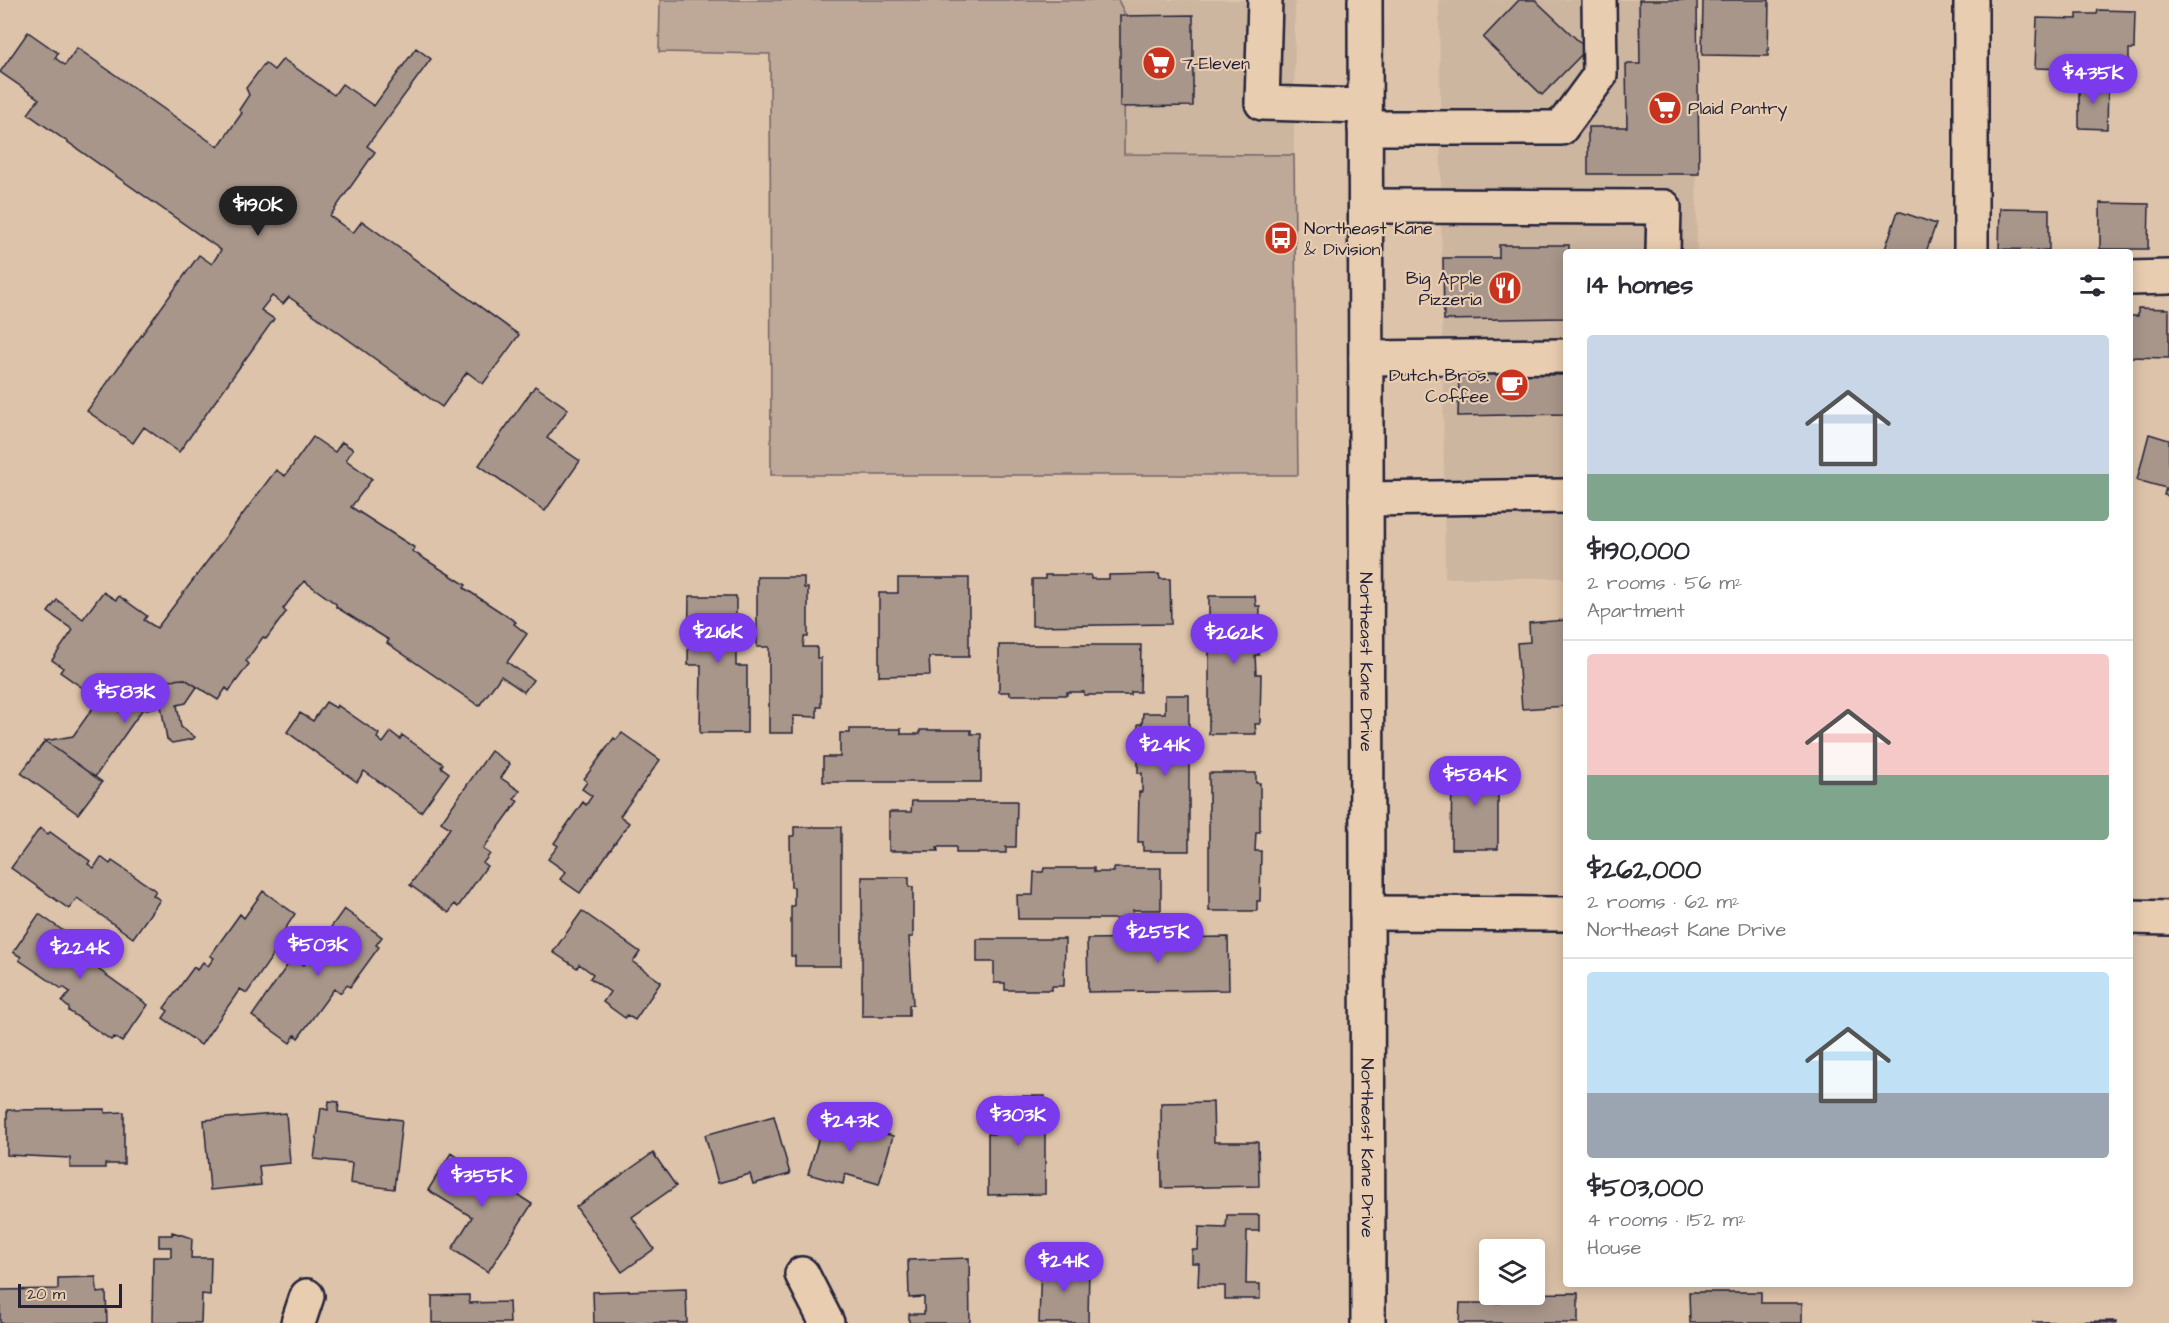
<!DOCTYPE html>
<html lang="en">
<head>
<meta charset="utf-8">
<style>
	:root { --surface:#fff; --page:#f2f2f3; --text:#2b2b33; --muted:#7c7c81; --line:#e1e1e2; --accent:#7c3aed }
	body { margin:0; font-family:"Architects Daughter",sans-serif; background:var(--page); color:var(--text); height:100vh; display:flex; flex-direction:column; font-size:22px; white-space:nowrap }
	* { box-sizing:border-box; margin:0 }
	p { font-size:20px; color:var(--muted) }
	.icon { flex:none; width:33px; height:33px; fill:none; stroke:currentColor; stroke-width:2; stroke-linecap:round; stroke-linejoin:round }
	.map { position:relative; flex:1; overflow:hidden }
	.details { position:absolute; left:1563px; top:249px; width:570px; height:1038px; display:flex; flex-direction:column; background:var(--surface); border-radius:6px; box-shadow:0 3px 15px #0003 }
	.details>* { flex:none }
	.buttons { position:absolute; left:1479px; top:1239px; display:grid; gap:12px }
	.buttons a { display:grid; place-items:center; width:66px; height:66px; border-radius:6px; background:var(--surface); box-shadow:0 3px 15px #0003; font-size:30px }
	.scale { position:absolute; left:18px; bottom:15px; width:104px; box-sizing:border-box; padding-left:6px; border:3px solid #22223b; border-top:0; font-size:16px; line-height:21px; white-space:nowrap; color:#22223b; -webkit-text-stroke:4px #e9cdb0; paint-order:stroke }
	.price { position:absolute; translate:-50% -51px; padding:0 14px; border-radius:21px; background:var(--accent); color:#fff; font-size:20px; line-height:39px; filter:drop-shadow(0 2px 3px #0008) }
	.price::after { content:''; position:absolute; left:50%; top:36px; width:18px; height:14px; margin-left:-9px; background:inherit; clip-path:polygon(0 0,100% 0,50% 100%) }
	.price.active { background:#222; color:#fff }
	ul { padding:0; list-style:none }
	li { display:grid; align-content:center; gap:12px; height:318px; padding:0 24px }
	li+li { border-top:2px solid var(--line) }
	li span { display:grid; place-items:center; height:186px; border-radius:6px; color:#555 }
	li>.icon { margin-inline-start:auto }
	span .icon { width:108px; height:108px; fill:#fffc; stroke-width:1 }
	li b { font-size:26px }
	h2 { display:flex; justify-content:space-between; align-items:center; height:72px; padding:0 24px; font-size:26px }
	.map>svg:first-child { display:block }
	.built { fill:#cdb6a0 }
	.green { fill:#bea897; stroke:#706569; stroke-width:1.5 }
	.building { fill:#a8968a; stroke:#22223b; stroke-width:1.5 }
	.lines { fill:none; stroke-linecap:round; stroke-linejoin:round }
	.minor-casing { stroke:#22223b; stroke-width:38 }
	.major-casing { stroke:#22223b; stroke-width:38 }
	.minor { stroke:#e9cdb0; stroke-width:33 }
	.major { stroke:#e9cdb0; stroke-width:33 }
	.labels { text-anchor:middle; stroke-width:4.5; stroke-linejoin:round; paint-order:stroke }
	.poi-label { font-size:18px; fill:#22223b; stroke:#e9cdb0; text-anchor:start }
	.street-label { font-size:18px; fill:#22223b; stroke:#e9cdb0 }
</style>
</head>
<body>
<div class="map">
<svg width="2169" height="1323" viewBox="0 0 2169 1323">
	<rect width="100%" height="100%" fill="#ddc3a9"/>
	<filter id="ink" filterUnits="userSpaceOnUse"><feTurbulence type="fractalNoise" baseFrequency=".0167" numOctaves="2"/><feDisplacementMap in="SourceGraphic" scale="12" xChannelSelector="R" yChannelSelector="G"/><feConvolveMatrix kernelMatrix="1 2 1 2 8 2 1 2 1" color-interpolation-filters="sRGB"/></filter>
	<g filter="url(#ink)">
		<path class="built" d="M1118 0H1295L1294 155 1124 154 1125 14Z
			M1439 0H1695L1697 252H1566V578H1445Z"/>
		<path class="green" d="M660 0H1118L1125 14 1124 154 1294 155 1298 475H771L770 54 659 52Z"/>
		<path class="building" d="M1519 0H1535L1587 49 1542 95 1483 38Z
			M1639 0H1697L1699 174H1588V127H1627L1626 64H1640Z
			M1769 0 1768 56 1702 55 1703 0Z
			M2098 10 2135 11 2134 49H2129V71L2035 68 2037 18 2077 19V14H2097Z
			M1193 15V106L1120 107V16Z
			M28 32 58 53 55 58 65 65 77 48 218 147 242 113 239 110 249 95 246 88 265 63 274 70 283 59 334 95 342 84 374 106 416 48 431 59 367 146 375 152 330 216 353 233 362 221 519 335 483 384 467 372 442 407 289 297 283 304 272 296 261 310 274 319 179 452 144 427 133 443 87 411 199 255 212 264 221 250 28 114 39 99 0 72Z
			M2079 82H2108L2107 129 2079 128Z
			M2100 203 2149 204 2148 249H2100Z
			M2000 208 2049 209V250L1999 249Z
			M1898 211 1936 224 1926 252H1884Z
			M1499 245H1569V252H1566V318L1444 320 1443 258H1499Z
			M2138 308 2169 309V358L2130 357V316H2138Z
			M1459 373 1566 375V414L1458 416Z
			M535 386 568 409 547 438 580 461 545 511 479 465Z
			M2149 434 2169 440V496L2164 495 2166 488 2137 480Z
			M313 437 335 452 342 442 353 449 346 460 372 479 351 507 415 548 412 551 466 585 464 588 516 622 514 624 527 634 507 662 533 680 524 692 501 676 479 706 387 643 389 640 336 607V604L304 581 283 609 286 612 266 639 263 637 246 661 249 664 229 691 226 688 218 700 185 679 149 681 124 715 90 688 87 691 60 672 63 668 52 660 73 630 48 612 57 600 83 619 103 592 116 600 119 596 147 616 144 620 157 628 276 470 285 476Z
			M1159 574 1160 579H1170L1171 624 1032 626V579H1045V575H1091V579H1109V575Z
			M757 577H804V588H808V637H804L803 647H817V658H821V707H817V717L793 716V733H769V647H757Z
			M898 578H969V657H929L930 675 879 676V593H898Z
			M689 596H736V666H747V733H700L701 665H688Z
			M1209 596H1255L1256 606H1260L1259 655H1255L1256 674H1261L1260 724H1255L1256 734H1209Z
			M1566 620V706L1522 709 1517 643 1530 642 1529 623Z
			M999 645H1141L1140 692H1131V695H1084V692H1067V695H1010V692H999Z
			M185 679 197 687 186 703 177 705 181 727 195 737 193 739 172 743 167 739 161 706 142 710 95 777 45 741 73 736 100 698 124 715 149 681Z
			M1165 695H1189V851H1143V842H1138L1139 792H1142V773H1138V724H1142L1143 713H1165Z
			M326 702 336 708 337 705 379 734 377 738 383 743 391 732 400 739 402 735 443 764 441 767 449 773 421 812 364 771 357 782 287 732 300 713 313 721Z
			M850 729H901V734H920V730H971V734H981V782H823V757H840V733H850Z
			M622 733 660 760 620 816 629 823 580 893 560 879 566 872 548 859 558 846 554 843 583 802 586 805 592 796 582 789 587 782 584 779 614 738 616 740Z
			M45 741 102 782 78 814 21 773Z
			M491 751 510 764 501 778 520 791 514 799 518 801 483 849 490 854 483 863 487 866 458 907 454 904 449 913 410 885 450 828 441 822Z
			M1452 765 1498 766V849H1451Z
			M1209 773H1256V783H1260V832H1256L1255 851H1261L1260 901H1257V911H1209Z
			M912 801H1017L1016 847H1006V853H956V847H937L938 851H889V812H911Z
			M794 827H841V966H795V956H791V906H794V887H791L790 836H794Z
			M40 828 48 834 50 832 90 861 88 864 94 868 101 857 110 864 112 861 156 891 153 895 160 900 133 938 77 898 69 909 11 868Z
			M1044 868H1094V872H1114V868H1161V910H1133V919H1018L1017 895H1033L1034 872H1043Z
			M862 877H909V887H913V937H909L913 1005H909V1016H862Z
			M263 891 295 914 283 932 287 935 247 993 240 989 201 1045 163 1018 168 1011 164 1008 194 967 197 970 203 962 208 966 214 958 210 956 240 914 244 918Z
			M344 909 382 937 376 945 379 947 350 987 347 985 341 993 334 989 298 1038 295 1035 290 1043 252 1016 293 957 304 965Z
			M582 911 640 952 633 962 661 982 635 1020 627 1015 625 1018 603 1002 610 992 590 978 593 974 579 964 577 968 553 952Z
			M39 914 98 955 91 964 148 1005 122 1042 114 1037 111 1040 69 1011V1008L62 1002 70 992 63 987 62 989 19 960 21 957 13 952Z
			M1228 937 1229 990 1088 992 1087 939Z
			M977 939H1065L1064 986H1052V990H1005V983H994V962H977Z
			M994 1096H1045V1194L988 1195V1134H994Z
			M329 1101 339 1102 338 1112 402 1120 394 1189 350 1183 352 1163 314 1159 321 1108 328 1110Z
			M1213 1102 1214 1142H1258L1259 1186 1162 1188 1161 1103Z
			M105 1109V1113L124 1112V1164H105V1168H70V1158L7 1155V1110Z
			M286 1113 290 1163 259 1166 261 1185 210 1190 204 1120Z
			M774 1116 790 1174 753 1184 750 1174 718 1183 705 1135Z
			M825 1117 893 1136 879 1184 845 1174 843 1184 808 1174Z
			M451 1153 484 1174 492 1163 520 1181 513 1192 532 1204 488 1272 452 1249 472 1217 428 1190Z
			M653 1153 676 1186 632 1217 654 1249 622 1272 576 1207Z
			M1227 1215H1259V1231H1247L1246 1284H1260V1299H1225V1286H1198L1199 1263H1192V1250H1198L1199 1227 1226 1228Z
			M172 1232 192 1238 191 1258H211L210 1295 202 1294 201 1323H152L153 1257H171V1247H159V1235H172Z
			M969 1258 970 1323H909V1314H924V1297L909 1298 908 1260Z
			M1041 1262 1089 1263 1088 1323H1039Z
			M96 1277 97 1293 106 1292 107 1323H0V1290L58 1289V1278Z
			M686 1289 687 1323H594L593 1292Z
			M1689 1292H1761V1303H1802V1323H1690Z
			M1578 1293V1323H1459L1460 1303H1501L1502 1294Z
			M469 1295V1303L509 1302 510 1323H432V1296Z
			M2116 1321V1323L2032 1322Z"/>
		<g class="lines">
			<defs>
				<path id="minor" d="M1265 0 1262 103 1365 106
					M1971 0V252
					M1365 128H1561L1600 75 1599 0
					M1366 206 1664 207 1663 252
					M2130 278 2169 277
					M1366 358 1566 356
					M1366 499 1566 496
					M1367 913 1566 914
					M2130 917 2169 918
					M802 1274 827 1323
					M298 1323 307 1296"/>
				<g id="major">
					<path id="s1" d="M1365 0 1368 1323"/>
				</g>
			</defs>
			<use href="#minor" class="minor-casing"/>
			<use href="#major" class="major-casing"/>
			<use href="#minor" class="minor"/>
			<use href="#major" class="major"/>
		</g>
	</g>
	<defs>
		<symbol id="supermarket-disc" viewBox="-11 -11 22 22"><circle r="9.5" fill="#c8321e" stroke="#e9cdb0"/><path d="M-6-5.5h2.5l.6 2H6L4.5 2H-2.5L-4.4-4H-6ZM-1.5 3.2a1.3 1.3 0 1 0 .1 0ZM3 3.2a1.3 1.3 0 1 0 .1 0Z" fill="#fff"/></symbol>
		<symbol id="bus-disc" viewBox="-11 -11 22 22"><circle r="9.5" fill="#c8321e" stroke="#e9cdb0"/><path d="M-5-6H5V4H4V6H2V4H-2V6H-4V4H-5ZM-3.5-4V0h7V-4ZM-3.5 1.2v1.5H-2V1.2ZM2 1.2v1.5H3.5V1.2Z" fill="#fff"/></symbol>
		<symbol id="restaurant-disc" viewBox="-11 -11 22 22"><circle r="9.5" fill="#c8321e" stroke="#e9cdb0"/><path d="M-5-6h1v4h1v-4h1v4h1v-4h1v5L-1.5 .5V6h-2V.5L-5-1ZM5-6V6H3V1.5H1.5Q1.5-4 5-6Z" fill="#fff"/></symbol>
		<symbol id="cafe-disc" viewBox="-11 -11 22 22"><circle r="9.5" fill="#c8321e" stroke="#e9cdb0"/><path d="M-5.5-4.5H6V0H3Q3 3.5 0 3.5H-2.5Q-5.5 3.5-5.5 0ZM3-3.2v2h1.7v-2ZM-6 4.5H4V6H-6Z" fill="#fff"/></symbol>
	</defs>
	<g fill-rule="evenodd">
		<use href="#supermarket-disc" x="1140" y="44" width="38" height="38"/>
		<use href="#supermarket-disc" x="1646" y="89" width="38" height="38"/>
		<use href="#bus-disc" x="1262" y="219" width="38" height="38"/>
		<use href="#restaurant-disc" x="1486" y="269" width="38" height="38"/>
		<use href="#cafe-disc" x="1493" y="366" width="38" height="38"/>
	</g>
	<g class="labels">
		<g class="poi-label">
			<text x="1182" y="69">7-Eleven</text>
			<text x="1688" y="114">Plaid Pantry</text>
			<text x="1304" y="234">Northeast Kane<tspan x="1304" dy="21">&amp; Division</tspan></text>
			<text x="1482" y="284" text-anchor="end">Big Apple<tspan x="1482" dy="21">Pizzeria</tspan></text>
			<text x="1489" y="381" text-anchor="end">Dutch Bros.<tspan x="1489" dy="21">Coffee</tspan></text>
		</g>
		<g class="street-label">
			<text dy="6" stroke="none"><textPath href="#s1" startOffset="662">Northeast Kane Drive</textPath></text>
			<text dy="6" stroke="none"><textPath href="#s1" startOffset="1148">Northeast Kane Drive</textPath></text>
		</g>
	</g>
</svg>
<div class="buttons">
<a><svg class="icon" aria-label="layers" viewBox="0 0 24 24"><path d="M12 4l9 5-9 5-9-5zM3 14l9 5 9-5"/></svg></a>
</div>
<div class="scale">20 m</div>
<b class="price" style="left:2093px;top:105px">$435K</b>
<b class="price active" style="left:258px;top:237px">$190K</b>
<b class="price" style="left:718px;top:664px">$216K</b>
<b class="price" style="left:1234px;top:665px">$262K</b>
<b class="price" style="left:125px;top:724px">$583K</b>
<b class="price" style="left:1165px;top:777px">$241K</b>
<b class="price" style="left:1475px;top:807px">$584K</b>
<b class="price" style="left:1158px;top:964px">$255K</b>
<b class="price" style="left:318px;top:977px">$503K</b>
<b class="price" style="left:80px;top:980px">$224K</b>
<b class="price" style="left:1018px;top:1147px">$303K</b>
<b class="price" style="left:850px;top:1153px">$243K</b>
<b class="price" style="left:482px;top:1208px">$355K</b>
<b class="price" style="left:1064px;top:1293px">$241K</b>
<section class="details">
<h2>14 homes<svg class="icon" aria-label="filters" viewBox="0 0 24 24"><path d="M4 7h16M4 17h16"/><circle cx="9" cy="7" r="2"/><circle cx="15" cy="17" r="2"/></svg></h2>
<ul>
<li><span style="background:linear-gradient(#c9d6e8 75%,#7fa58c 0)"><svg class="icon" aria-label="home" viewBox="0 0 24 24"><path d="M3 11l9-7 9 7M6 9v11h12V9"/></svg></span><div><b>$190,000</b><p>2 rooms · 56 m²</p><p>Apartment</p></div></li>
<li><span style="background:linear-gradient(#f6c9c9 65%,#7fa58c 0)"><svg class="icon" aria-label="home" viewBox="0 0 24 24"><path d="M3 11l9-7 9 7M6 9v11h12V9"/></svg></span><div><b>$262,000</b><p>2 rooms · 62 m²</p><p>Northeast Kane Drive</p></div></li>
<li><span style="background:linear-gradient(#bfe0f5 65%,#9aa5b1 0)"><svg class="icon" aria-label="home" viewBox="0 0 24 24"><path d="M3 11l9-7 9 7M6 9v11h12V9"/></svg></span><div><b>$503,000</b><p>4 rooms · 152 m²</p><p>House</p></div></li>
</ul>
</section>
</div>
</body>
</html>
